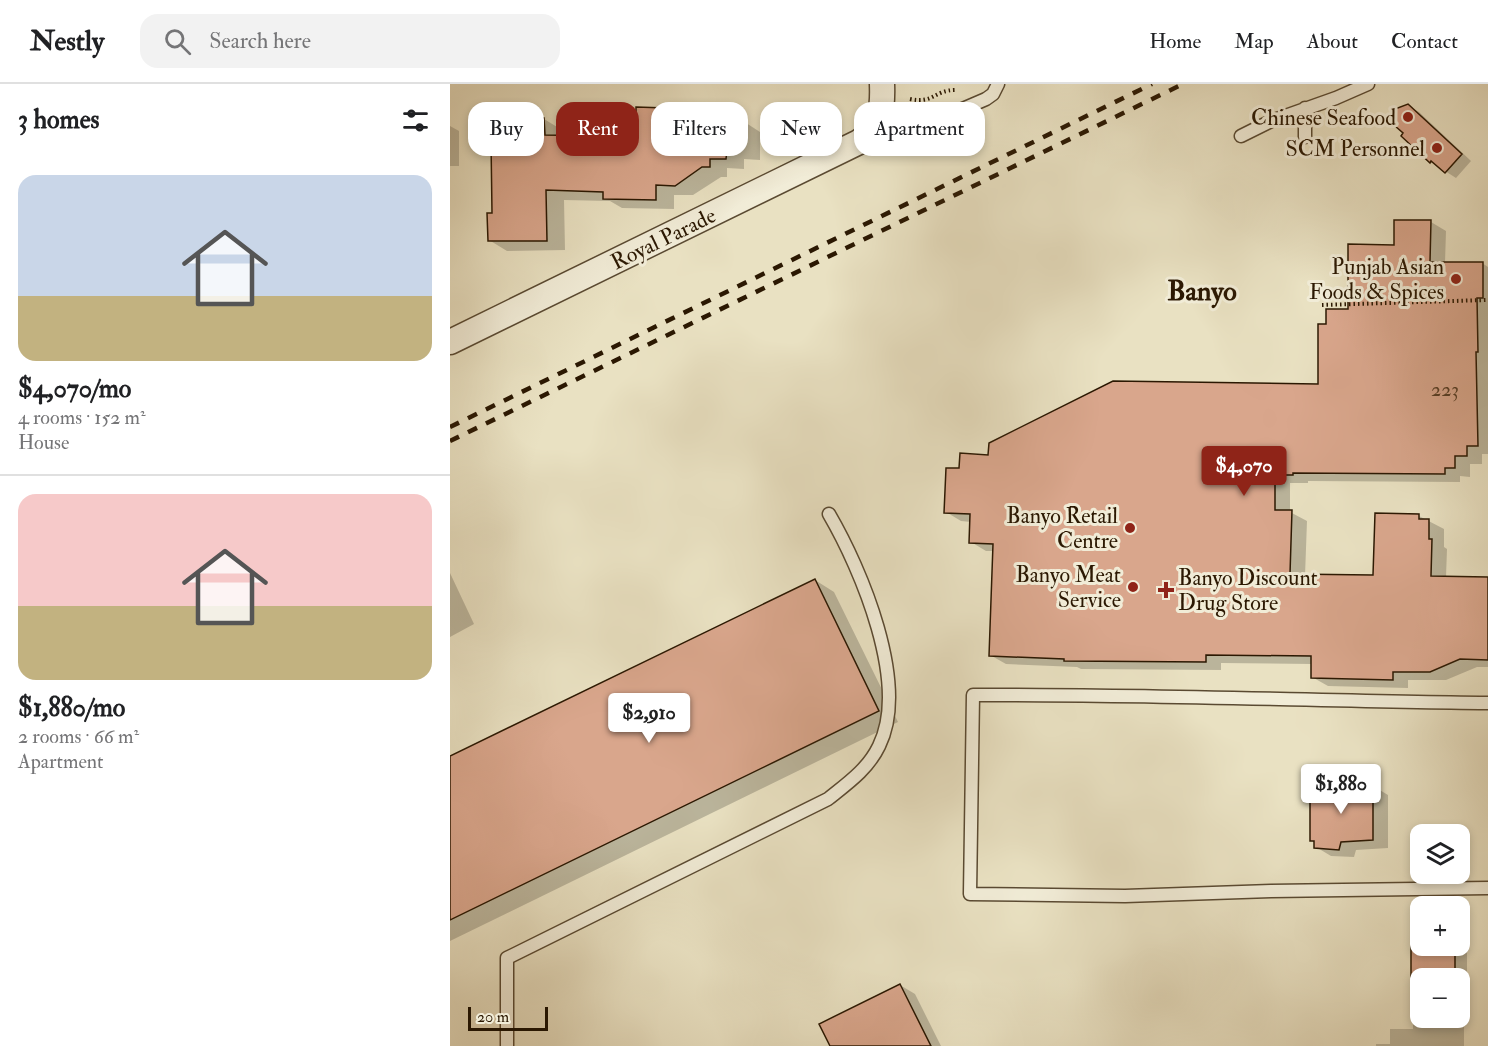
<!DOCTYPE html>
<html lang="en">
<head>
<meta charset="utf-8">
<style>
	:root { --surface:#fff; --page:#f2f2f2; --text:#202124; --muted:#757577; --line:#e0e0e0; --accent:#8f2418 }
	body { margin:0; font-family:"IM FELL Double Pica",serif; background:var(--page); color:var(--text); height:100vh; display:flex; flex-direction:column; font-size:22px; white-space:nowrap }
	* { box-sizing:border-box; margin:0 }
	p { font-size:20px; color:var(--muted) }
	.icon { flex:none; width:33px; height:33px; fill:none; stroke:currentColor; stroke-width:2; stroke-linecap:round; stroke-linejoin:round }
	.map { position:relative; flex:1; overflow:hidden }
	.details { display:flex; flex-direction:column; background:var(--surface); width:450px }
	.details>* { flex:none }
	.banner { position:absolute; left:18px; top:18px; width:570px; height:54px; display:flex; gap:12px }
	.tools { position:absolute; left:960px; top:740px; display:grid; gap:12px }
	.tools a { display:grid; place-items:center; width:60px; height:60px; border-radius:12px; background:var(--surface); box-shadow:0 3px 9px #0003; font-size:30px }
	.scale { position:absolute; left:18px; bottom:15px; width:80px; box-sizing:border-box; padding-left:6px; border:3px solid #2b1802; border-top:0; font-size:16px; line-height:21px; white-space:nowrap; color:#2b1802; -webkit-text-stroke:4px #f1ecd7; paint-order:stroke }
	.price { position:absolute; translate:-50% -51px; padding:0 14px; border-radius:6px; background:#fff; color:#222; font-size:20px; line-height:39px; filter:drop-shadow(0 2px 3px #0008) }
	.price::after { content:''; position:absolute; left:50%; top:36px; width:18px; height:14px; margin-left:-9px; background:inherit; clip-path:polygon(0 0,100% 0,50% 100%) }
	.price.active { background:var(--accent); color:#fff }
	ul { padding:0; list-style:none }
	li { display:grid; align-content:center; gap:12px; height:318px; padding:0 18px }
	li+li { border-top:2px solid var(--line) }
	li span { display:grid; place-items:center; height:186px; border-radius:18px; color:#555 }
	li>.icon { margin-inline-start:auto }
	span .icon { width:108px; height:108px; fill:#fffc; stroke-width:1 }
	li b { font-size:26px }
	h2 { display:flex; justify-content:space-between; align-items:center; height:72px; padding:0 18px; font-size:26px }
	.chip { padding:0 21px; border-radius:18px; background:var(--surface); box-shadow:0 3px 9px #0003; font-size:21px; line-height:54px }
	.chip.active { background:var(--accent); color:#fff }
	header { display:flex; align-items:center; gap:36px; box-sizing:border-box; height:84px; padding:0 30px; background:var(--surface); border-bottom:2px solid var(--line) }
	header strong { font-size:28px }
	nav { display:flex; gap:33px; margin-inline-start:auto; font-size:21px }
	.search { width:420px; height:54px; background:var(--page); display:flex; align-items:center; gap:15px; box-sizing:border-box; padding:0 21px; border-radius:18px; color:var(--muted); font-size:22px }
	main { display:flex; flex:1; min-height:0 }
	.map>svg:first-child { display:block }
	.shadow { fill:#0003; fill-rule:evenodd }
	.building { fill:#d9a68c; stroke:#2b1802; stroke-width:1.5 }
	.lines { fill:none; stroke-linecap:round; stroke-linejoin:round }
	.lane-casing { stroke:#5a4a32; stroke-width:15 }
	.street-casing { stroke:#5a4a32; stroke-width:27 }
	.path { stroke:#2b1802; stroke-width:4; stroke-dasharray:1.5 3; stroke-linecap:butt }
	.lane { stroke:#f1ecd7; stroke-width:12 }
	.street { stroke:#f1ecd7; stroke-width:24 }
	.rail { stroke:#2b1802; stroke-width:4.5; stroke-dasharray:10 10; stroke-linecap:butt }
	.poi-dot { fill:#8f2418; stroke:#f1ecd7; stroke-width:2 }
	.labels { text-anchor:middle; stroke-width:6; stroke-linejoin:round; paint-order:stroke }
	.number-label { font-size:20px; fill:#563c24 }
	.poi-label { font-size:22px; fill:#2b1802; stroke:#f1ecd7; text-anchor:end }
	.street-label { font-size:22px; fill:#2b1802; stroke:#f1ecd7 }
	.district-label { font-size:28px; font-weight:bold; fill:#2b1802; stroke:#f1ecd7 }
</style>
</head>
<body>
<header>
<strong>Nestly</strong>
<div class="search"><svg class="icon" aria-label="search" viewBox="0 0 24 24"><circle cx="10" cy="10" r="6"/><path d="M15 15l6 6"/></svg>Search here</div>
<nav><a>Home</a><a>Map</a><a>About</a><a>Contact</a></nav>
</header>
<main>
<section class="details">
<h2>3 homes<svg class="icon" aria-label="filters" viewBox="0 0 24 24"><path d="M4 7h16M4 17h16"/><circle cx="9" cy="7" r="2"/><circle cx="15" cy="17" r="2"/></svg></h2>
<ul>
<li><span style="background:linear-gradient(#c9d6e8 65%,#c2b280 0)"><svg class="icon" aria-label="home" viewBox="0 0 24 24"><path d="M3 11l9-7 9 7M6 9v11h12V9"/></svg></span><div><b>$4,070/mo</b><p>4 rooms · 152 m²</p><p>House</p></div></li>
<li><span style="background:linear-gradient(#f6c9c9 60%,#c2b280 0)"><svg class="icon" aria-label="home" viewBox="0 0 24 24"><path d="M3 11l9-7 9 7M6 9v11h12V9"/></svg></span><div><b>$1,880/mo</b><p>2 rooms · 66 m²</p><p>Apartment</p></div></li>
</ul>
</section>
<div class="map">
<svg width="1038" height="962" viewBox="0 0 1038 962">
	<rect width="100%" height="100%" fill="#e9e1c2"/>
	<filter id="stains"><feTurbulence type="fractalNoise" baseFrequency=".00333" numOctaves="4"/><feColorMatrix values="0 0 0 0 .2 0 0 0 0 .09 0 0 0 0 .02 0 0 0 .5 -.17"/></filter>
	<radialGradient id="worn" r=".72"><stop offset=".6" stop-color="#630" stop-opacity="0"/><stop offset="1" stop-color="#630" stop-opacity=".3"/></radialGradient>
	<path class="shadow" d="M958 22 969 28 1021 77 1006 94 981 78Z
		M216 25 235 36 293 37 310 48V76L294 75V85L277 84V93H271L243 111H224V125L172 124 160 117 114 116 115 166 57 167 39 156 44 130 43 62 32 56 94 35 112 46V53L158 54 188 37Z
		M0 42 9 47V82H0Z
		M981 138 996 147 995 179H1032L1038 183V370H1032V380H1020V393L1010 392V398L858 397V399H840V428L857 437 855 492H925L969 432 994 445V463L997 465 996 493 1038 494V583H1027L996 596H958V604L878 602 862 593V580L771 579V586L631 585 627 583 556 580 540 571 545 467H536L521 458V438L511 437 496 428 510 386 540 372 870 302 878 241 899 226 945 163Z
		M0 489 24 540 0 553Z
		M365 496 384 508 448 638 0 857V673Z
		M923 702 938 711V764L906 766 904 773 881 772 866 763 865 759 861 756Z
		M963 857H970V861L1010 860 1017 865V926H1014V962H926V960H940V945H963ZM970 894H1010V933H970Z
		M450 901 465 910 491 962H382Z"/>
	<path class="building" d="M958 20 1012 70 995 89 981 77 980 79 951 52 953 49 945 42V25Z
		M186 23 216 24 217 35 293 36 292 66H277L276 75H260V83H252L225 102 206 101V116L153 115V108L96 106 97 157H38L37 129H42L41 57H31V33L94 34 95 51 157 52V35H186Z
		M944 136H981L980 178H1033V214H1027L1028 268H1026L1028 362H1017V372H1005V384H995V390L843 389V391H825V426H842L840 490 923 491 925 429 969 430V435H979V455H982L981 492 1038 493V576L1010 575 980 588H943V596L861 594V572L756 571V578L614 577V575L539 572 543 460 519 459 520 430 494 429 496 384H509L510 369 538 371 539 359 663 297 868 300V240H876V225H898V160L944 161Z
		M365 495 429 627 0 836V672Z
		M860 701H923V756L891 758 889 766 864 764V757H860Z
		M961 861H1005V894H961Z
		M450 900 481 962H380L369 940Z"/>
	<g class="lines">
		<defs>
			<path id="lane" d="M423 46 450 52 536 15 543 10 548 0
				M791 52 821 37 886 14 918 0
				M855 53V24
				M1038 619C866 617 695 610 523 611L520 810 675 812 821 807 1038 804
				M57 962V874L378 715C398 699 418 685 429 662 460 600 411 485 379 430"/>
			<path id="street" d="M0 258 409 58C431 43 433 25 432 0"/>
		</defs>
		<use href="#lane" class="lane-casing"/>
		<use href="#street" class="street-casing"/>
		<path class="path" d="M460 15C484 20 484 6 506 6
			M872 221 1036 216"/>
		<use href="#lane" class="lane"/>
		<use href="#street" class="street"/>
		<path class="rail" d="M0 343 702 0
			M0 357 733 0"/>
	</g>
	<g class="poi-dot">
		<circle cx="958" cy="33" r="6"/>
		<circle cx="987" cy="64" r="6"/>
		<circle cx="1006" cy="195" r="6"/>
		<circle cx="680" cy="444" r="6"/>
		<circle cx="683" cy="503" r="6"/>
		<path d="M713 497h6v6h6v6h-6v6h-6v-6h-6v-6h6z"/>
	</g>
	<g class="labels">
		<g class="number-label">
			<text x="995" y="312">223</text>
		</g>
		<g class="poi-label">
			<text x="946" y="41">Chinese Seafood</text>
			<text x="975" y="72">SCM Personnel</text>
			<text x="994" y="190">Punjab Asian<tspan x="994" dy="25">Foods &amp; Spices</tspan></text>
			<text x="668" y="439">Banyo Retail<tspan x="668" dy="25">Centre</tspan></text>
			<text x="671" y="498">Banyo Meat<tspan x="671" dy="25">Service</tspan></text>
			<text x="728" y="501" text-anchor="start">Banyo Discount<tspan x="728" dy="25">Drug Store</tspan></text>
		</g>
		<g class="street-label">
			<text transform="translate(213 154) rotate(-26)" y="8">Royal Parade</text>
		</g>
		<g class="district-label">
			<text x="752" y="216">Banyo</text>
		</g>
	</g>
	<rect width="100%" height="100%" filter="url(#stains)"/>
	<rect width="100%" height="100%" fill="url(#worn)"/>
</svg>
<div class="tools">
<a><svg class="icon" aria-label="layers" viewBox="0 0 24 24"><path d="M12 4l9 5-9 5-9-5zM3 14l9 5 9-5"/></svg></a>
<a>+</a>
<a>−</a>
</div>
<div class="scale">20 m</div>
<b class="price active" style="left:794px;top:413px">$4,070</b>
<b class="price" style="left:199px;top:660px">$2,910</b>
<b class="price" style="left:891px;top:731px">$1,880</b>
<div class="banner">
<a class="chip">Buy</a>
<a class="chip active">Rent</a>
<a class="chip">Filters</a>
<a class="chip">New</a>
<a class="chip">Apartment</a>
</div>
</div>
</main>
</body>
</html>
